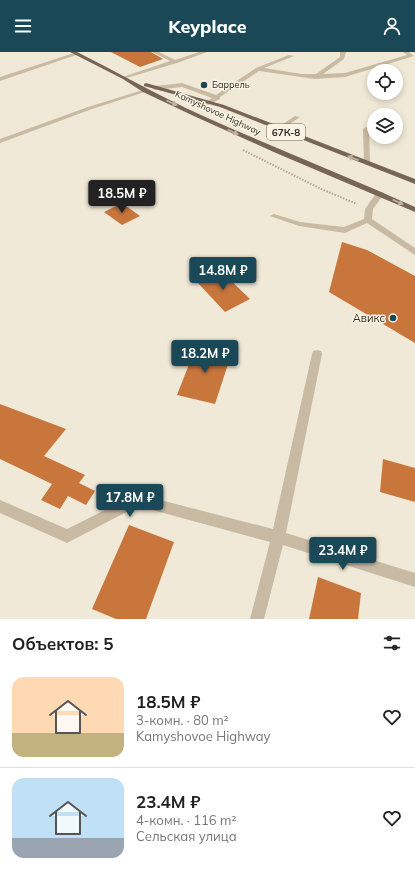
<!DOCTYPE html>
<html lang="ru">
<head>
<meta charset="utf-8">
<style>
	:root { --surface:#fff; --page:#f2f2f2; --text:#222; --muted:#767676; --line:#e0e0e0; --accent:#1a4856 }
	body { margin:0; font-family:Mulish,sans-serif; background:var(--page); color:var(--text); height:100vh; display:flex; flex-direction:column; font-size:15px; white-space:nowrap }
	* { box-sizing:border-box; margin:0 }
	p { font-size:13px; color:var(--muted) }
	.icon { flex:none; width:22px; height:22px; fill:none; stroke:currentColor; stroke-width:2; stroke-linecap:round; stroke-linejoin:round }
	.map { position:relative; height:567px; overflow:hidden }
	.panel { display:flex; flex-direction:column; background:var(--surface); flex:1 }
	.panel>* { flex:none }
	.fabs { position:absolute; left:367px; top:12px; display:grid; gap:8px }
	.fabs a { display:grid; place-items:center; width:36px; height:36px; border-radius:50%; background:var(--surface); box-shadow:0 2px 6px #0003; font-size:20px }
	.price { position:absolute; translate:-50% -34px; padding:0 9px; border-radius:4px; background:var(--accent); color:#fff; font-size:13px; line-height:26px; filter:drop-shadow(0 1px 2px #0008) }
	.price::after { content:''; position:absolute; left:50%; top:24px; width:12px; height:9px; margin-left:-6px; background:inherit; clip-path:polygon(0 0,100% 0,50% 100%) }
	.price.on { background:#222; color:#fff }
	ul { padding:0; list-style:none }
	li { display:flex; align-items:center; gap:12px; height:100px; padding:0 12px }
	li+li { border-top:1px solid var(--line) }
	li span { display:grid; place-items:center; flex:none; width:112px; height:80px; border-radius:12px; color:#555 }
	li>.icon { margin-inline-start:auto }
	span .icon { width:48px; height:48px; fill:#fffc; stroke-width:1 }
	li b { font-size:17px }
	h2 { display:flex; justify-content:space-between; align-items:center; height:48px; padding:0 12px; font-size:17px }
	header { display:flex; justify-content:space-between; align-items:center; height:52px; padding:0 12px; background:var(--accent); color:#fff; font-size:18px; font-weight:800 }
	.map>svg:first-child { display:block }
	.building { fill:#c9763d }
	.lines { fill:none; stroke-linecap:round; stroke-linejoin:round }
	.path { stroke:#b5a58d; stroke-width:2; stroke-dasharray:1.5 1.5; stroke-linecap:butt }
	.lane { fill:#c9bba3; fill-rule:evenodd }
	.street { fill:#c9bba3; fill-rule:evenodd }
	.primary { fill:#765; fill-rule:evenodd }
	.oneway { fill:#beb4a3 }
	.poi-dot { fill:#1a4856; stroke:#f9f3e3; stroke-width:1.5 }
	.labels { text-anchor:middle; stroke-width:3; stroke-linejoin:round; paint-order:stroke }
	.far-poi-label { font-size:9px; fill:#342c25; stroke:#f9f3e3; text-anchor:start }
	.far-street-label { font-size:9px; fill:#342c25; stroke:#f9f3e3 }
	.shield { fill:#f9f3e3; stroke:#6f685e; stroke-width:1 }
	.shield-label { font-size:10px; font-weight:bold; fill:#342c25 }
	.poi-label { font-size:11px; fill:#342c25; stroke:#f9f3e3; text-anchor:end }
</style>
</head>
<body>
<header><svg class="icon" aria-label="menu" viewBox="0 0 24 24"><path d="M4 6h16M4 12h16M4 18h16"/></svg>Keyplace<svg class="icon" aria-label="person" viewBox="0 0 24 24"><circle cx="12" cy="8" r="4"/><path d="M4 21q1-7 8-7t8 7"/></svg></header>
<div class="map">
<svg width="415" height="567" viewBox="0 0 415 567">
	<rect width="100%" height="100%" fill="#f1e9d7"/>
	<path class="building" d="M111 0H151L163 7 140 15Z
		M122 151 140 164 122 173 104 160Z
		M342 190 367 198 415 224V291L329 240Z
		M221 219 250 247 225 260 197 230Z
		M197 292 232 300 215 352 177 343Z
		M0 352 66 377 44 404 85 423 79 431 95 439 86 453 68 444 60 457 41 448 52 432 0 407Z
		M383 407 415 416V450L380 440Z
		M129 473 174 490 146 567H116L92 557Z
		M318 525 361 541 358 567H309Z"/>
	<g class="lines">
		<path class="path" d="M243 98 321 137 357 152"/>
		<path class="lane" d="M152 0H159L175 8 199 0H207L177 11 123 27V25L170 9Z
			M340 0H346L344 7 323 22 345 21 407 3 403 0H409L414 4 345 25 315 27 259 19 220 45V47L208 53 205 51 212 46 182 35 155 38 152 36 155 34 182 31 216 43 256 16 289 3 294 4 264 16 302 22H316L340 5Z
			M74 1 79 2 0 29V25Z
			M143 38 148 39 92 57 0 91V87L88 55Z
			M295 64 300 65 281 78H277V76Z
			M366 75 369 77 370 111 367 113 364 111 363 77Z
			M377 140H383L384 142 373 157 372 167 415 196V203L367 171 345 181 299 174 270 164 274 162 300 170 344 175 364 167 365 157Z"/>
		<path class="street" d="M317 298 321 299 322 302 286 481 415 521V535L283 493 264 567H250L270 490 138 454 67 491 0 461V448L67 477 137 442 273 477 312 302 313 299Z"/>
		<path class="primary" d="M70 0H77C119 21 159 44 201 63 272 95 344 123 415 155V160L276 101 196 65 143 40 123 27Z
			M146 31 224 53 415 127V132L220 55 144 34V32Z"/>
	</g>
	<defs><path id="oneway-solid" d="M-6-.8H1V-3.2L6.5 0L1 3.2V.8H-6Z"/></defs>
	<g class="oneway">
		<use href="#oneway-solid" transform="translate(172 51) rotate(25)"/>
		<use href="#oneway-solid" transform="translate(233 80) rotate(24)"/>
		<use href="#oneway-solid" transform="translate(353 106) rotate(-159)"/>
		<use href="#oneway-solid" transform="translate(398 150) rotate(25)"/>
	</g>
	<g class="poi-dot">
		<circle cx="204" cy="33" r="4"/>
		<circle cx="393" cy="266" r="4"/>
	</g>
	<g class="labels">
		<g class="far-poi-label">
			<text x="212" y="36">Баррель</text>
		</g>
		<g class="far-street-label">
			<text transform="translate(218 61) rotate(25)" y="3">Kamyshovoe Highway</text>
		</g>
		<rect class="shield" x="267" y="72" width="38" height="16" rx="3"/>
		<g class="shield-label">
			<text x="286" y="84">67К-8</text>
		</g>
		<g class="poi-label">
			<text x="385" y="270">Авикс</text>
		</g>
	</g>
</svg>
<div class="fabs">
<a><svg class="icon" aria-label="locate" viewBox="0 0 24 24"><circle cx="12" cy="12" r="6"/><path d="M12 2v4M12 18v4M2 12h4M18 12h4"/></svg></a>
<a><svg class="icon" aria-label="layers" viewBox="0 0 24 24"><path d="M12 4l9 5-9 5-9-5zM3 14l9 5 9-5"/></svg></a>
</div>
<b class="price on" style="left:122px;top:162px">18.5M ₽</b>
<b class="price" style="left:223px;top:239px">14.8M ₽</b>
<b class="price" style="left:205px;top:322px">18.2M ₽</b>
<b class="price" style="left:130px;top:466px">17.8M ₽</b>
<b class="price" style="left:343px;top:519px">23.4M ₽</b>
</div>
<section class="panel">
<h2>Объектов: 5<svg class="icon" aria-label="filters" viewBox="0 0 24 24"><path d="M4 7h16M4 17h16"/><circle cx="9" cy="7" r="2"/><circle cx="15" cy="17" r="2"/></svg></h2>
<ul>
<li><span style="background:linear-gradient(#ffd9b3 70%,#c2b280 0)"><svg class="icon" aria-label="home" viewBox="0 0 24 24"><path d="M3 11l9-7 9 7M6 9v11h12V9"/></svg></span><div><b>18.5M ₽</b><p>3-комн. · 80 m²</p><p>Kamyshovoe Highway</p></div><svg class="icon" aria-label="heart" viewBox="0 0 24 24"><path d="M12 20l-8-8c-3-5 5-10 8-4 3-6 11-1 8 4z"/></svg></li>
<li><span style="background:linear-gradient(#bfe0f5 75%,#9aa5b1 0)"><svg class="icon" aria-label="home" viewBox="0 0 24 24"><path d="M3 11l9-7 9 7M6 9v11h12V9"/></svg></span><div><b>23.4M ₽</b><p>4-комн. · 116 m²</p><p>Сельская улица</p></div><svg class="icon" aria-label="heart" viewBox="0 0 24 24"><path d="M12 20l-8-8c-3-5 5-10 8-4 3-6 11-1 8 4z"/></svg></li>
</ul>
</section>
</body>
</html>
